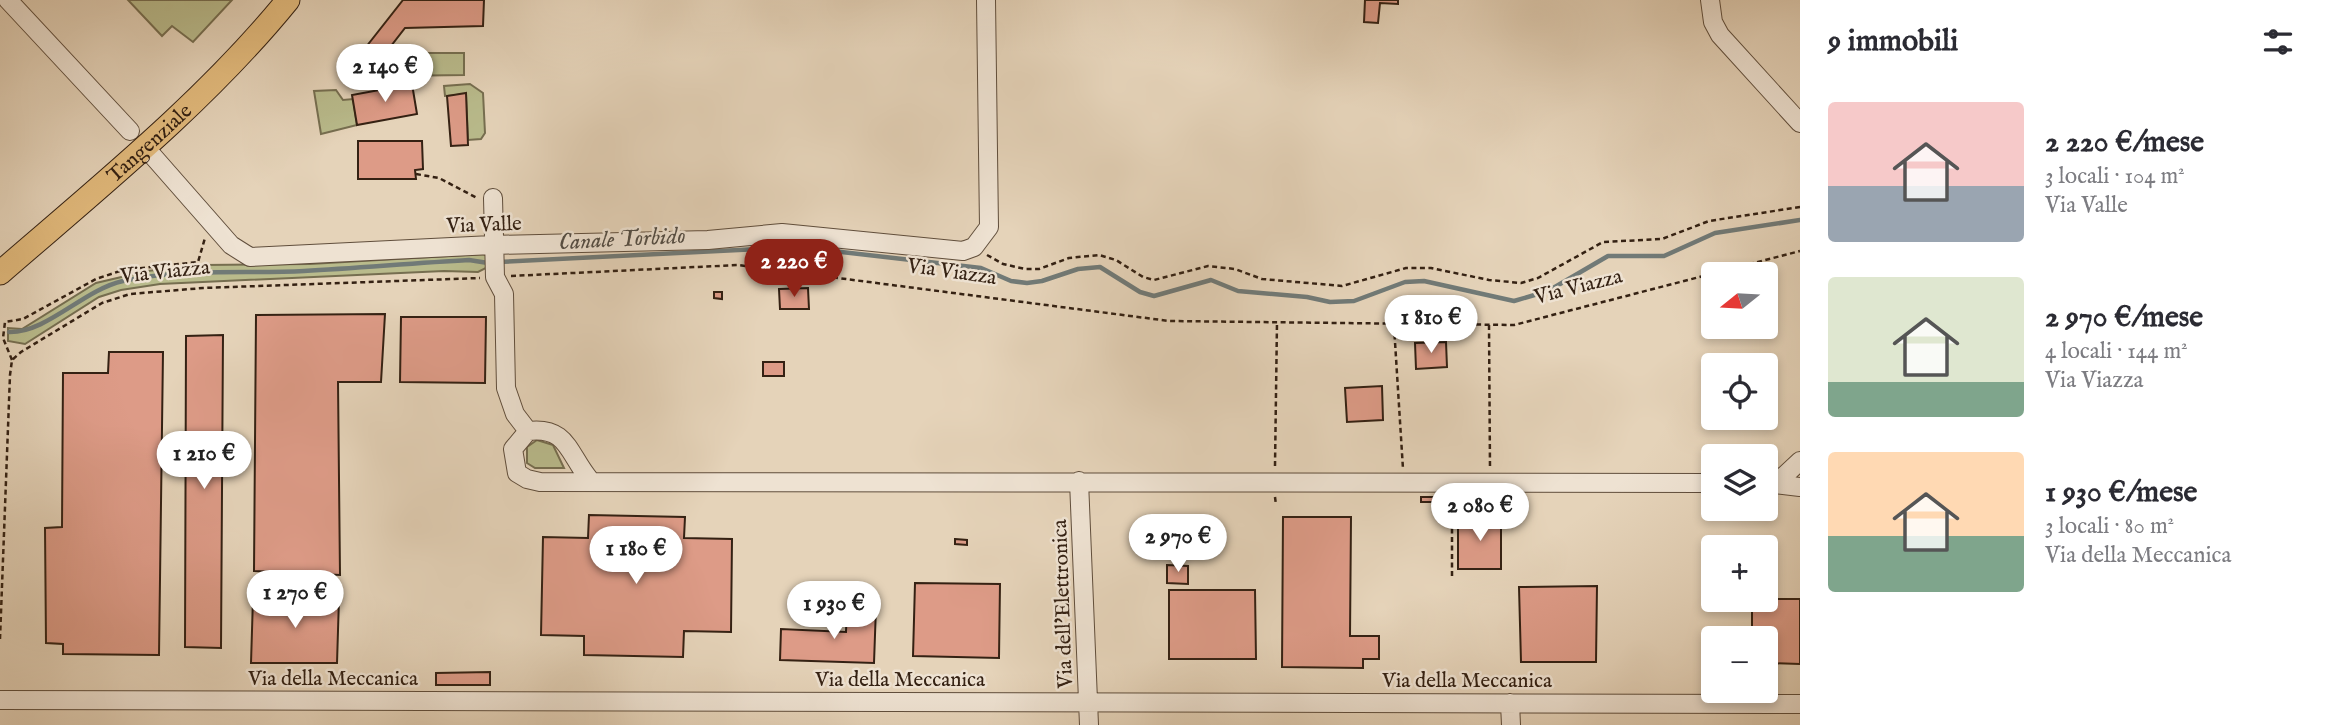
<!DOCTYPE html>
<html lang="it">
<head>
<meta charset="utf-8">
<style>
	:root { --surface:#fff; --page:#f7f7f7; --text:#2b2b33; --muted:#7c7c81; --accent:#8f2418 }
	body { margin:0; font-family:"IM FELL English",serif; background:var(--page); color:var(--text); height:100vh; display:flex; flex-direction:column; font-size:26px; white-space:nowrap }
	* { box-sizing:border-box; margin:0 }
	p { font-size:23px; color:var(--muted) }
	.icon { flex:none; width:38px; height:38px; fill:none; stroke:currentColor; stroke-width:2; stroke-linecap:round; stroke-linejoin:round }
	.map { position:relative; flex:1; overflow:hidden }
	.side { display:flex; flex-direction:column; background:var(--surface); width:525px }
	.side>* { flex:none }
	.needle { width:46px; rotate:252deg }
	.fabs { position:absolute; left:1701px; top:262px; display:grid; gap:14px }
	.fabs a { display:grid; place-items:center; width:77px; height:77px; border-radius:7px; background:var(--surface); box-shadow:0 4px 10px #0003; font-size:35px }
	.price { position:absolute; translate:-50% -60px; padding:0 16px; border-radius:24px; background:#fff; color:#222; font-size:23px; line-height:46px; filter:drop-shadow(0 2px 4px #0008) }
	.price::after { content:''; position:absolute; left:50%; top:42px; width:21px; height:16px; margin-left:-10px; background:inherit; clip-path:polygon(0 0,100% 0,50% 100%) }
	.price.active { background:var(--accent); color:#fff }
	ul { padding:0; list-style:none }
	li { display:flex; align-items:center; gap:21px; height:175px; padding:0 28px }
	li span { display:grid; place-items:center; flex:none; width:196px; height:140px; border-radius:7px; color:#555 }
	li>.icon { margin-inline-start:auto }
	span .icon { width:84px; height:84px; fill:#fffc; stroke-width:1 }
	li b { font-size:30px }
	h2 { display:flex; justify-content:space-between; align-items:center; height:84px; padding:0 28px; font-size:30px }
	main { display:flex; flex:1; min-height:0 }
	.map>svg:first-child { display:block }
	.green { fill:#b9bb8c; stroke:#766e50; stroke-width:2 }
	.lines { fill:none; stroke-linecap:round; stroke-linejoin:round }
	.stream { stroke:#717a77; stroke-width:4.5 }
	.building { fill:#dd9b87; stroke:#342113; stroke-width:2 }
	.minor-casing { stroke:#604e3c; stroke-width:20 }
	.major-casing { stroke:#342113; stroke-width:25 }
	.path { stroke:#342113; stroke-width:2.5; stroke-dasharray:5 3.5; stroke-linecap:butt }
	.minor { stroke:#eee2d2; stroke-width:18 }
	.major { stroke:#e2ba7c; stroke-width:23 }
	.labels { text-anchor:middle; stroke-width:5; stroke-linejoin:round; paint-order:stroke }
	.street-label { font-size:21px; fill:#342113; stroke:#eee2d2 }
	.water-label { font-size:23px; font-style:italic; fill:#534d45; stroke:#eee2d2 }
</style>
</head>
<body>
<main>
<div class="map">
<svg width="1800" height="725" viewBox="0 0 1800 725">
	<rect width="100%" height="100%" fill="#e5d3b9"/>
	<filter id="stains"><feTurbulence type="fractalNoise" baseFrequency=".00286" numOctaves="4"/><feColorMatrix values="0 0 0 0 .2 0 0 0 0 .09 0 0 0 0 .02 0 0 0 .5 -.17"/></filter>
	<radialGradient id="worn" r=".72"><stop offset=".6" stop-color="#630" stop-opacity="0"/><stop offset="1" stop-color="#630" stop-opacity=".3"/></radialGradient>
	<path class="green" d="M128 0H232L193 42 172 26 162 36Z
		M403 53H464V75L391 76 388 73Z
		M470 84 483 93 485 133 481 139 468 140 466 94 445 96 444 86Z
		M336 90 343 100 353 99 357 125 321 134 314 91Z
		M483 254 488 256V267L478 272 444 271 160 284 121 290 99 297 25 344 8 341V328L22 329 96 283 147 271 203 265 310 264Z
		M537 440 553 445 564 468H535L527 463V447Z"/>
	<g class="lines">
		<path class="stream" d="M498 262 798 247 981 268 1011 281 1027 283 1042 281 1078 269 1100 267 1140 292 1154 296 1211 280 1238 291 1307 297 1330 302 1354 301 1405 282 1424 281 1514 301 1548 291 1608 256H1664L1715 233 1800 220
			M9 332C47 333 83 290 123 281 183 268 244 274 304 271 359 268 414 263 469 260L488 263"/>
	</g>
	<path class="building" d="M403 0H484L483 26 405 28 370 73 355 61Z
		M1365 0H1398V4L1380 3 1378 23 1364 22Z
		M412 84 417 114 357 125 352 95Z
		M466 93 468 145 451 146 447 96Z
		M358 141H422L423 169 415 170 416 179H358Z
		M808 288 809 309H780L779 289Z
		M714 292H722V299L714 298Z
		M385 314 381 382H338L340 575 254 571 256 315Z
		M401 317H486L485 383 400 382Z
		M223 335 221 648 185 647 186 336Z
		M1446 342 1447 367 1416 369 1415 343Z
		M109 352H163L159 655 63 654V644L46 643 45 528 62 527 63 373H108Z
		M763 362H784V376H763Z
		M1382 386 1383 420 1347 422 1345 388Z
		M1421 497H1436V502H1421Z
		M589 515 685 517 684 538 732 539 731 632 684 631 683 657 584 655V636L541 635 543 537 588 538Z
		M1283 517H1351L1350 636H1379V659H1363V668L1282 667Z
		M1458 517H1501V569H1458Z
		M955 539 967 540V545L955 544Z
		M1167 565 1188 566V584L1167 583Z
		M915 583 1000 584 999 658 913 656Z
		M1597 586 1596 662H1521L1519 587Z
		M1169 590H1255L1256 659H1169Z
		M253 598H339L337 663H251Z
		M1766 599H1800V664L1766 663V639H1752V600Z
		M847 606 876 607 874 663 780 660 781 629 846 632Z
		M490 672V685H436V673Z"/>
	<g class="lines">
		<defs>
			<path id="minor" d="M8 0 130 131
				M1710 0 1713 22 1720 35 1800 123
				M152 155 231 245 250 257 492 245 708 240 782 233 963 251 974 247 989 227 986 0
				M493 198 495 277 504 294 506 388 515 414 528 431
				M590 480C568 454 568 426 528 431L513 449 517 473 527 479 540 482 1713 483
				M1079 481 1089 725
				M1766 483 1800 487
				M1768 483 1784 476 1800 461
				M0 700 1800 704
				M1510 703 1511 725"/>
			<g id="major">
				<path id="s1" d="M0 273C98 188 206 101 288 0"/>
			</g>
		</defs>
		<use href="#minor" class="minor-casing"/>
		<use href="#major" class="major-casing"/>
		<path class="path" d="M416 174 439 178 477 198
			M987 255 1003 264 1025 269H1039L1069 258 1099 255 1116 260 1143 277 1154 280 1208 266 1235 269 1262 279 1342 286 1406 268H1431L1489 280 1521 283 1538 278 1603 242 1662 239 1709 221 1800 207
			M511 276 738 265 1169 321 1514 325 1800 251
			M1489 325 1490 469
			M1394 326 1403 469
			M12 360 3 338 5 322 23 319 96 279 123 270 198 262 205 238
			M1275 466 1277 322
			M1275 497 1276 505
			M1475 505V515
			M1452 576V516L1503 515
			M0 639 10 375 12 360 21 352 102 303 130 294 203 288 480 278"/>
		<use href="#minor" class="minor"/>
		<use href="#major" class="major"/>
	</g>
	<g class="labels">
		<g class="street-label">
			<text dy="7" stroke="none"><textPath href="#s1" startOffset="198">Tangenziale</textPath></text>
			<text transform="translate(484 224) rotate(-2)" y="7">Via Valle</text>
			<text transform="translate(165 271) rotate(-6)" y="7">Via Viazza</text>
			<text transform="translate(952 271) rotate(8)" y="7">Via Viazza</text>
			<text transform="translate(1578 286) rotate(-14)" y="7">Via Viazza</text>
			<text transform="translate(1062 604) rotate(-92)" y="7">Via dell'Elettronica</text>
			<text x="333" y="685">Via della Meccanica</text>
			<text x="900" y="686">Via della Meccanica</text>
			<text x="1467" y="687">Via della Meccanica</text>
		</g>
		<g class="water-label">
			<text transform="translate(622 238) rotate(-3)" y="8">Canale Torbido</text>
		</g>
	</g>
	<rect width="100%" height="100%" filter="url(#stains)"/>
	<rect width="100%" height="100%" fill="url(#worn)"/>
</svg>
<div class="fabs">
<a><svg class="needle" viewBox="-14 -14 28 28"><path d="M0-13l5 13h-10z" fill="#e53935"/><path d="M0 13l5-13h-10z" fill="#7c7c81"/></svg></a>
<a><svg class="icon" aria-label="locate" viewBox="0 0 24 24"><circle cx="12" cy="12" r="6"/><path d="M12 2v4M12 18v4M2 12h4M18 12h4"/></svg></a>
<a><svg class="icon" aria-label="layers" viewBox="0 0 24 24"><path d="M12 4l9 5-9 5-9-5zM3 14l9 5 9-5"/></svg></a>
<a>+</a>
<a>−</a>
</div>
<b class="price" style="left:385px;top:104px">2 140 €</b>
<b class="price active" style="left:794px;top:299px">2 220 €</b>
<b class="price" style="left:1431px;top:355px">1 810 €</b>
<b class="price" style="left:204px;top:491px">1 210 €</b>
<b class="price" style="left:1480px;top:543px">2 080 €</b>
<b class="price" style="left:1178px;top:574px">2 970 €</b>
<b class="price" style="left:636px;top:586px">1 180 €</b>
<b class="price" style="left:295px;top:630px">1 270 €</b>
<b class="price" style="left:834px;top:641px">1 930 €</b>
</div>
<section class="side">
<h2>9 immobili<svg class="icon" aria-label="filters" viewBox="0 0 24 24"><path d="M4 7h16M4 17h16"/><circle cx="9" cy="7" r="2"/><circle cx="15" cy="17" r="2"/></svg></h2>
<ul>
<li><span style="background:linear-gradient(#f6c9c9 60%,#9aa5b1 0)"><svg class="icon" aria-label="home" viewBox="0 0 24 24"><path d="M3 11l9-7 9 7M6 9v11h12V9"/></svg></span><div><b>2 220 €/mese</b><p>3 locali · 104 m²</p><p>Via Valle</p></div></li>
<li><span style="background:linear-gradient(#dfe7d0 75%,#7fa58c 0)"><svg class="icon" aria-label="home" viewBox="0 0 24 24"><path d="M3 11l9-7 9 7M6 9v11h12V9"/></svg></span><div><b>2 970 €/mese</b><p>4 locali · 144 m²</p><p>Via Viazza</p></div></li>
<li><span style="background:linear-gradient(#ffd9b3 60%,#7fa58c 0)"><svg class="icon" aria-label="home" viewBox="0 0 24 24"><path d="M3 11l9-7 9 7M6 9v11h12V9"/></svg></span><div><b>1 930 €/mese</b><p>3 locali · 80 m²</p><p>Via della Meccanica</p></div></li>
</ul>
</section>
</main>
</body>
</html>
